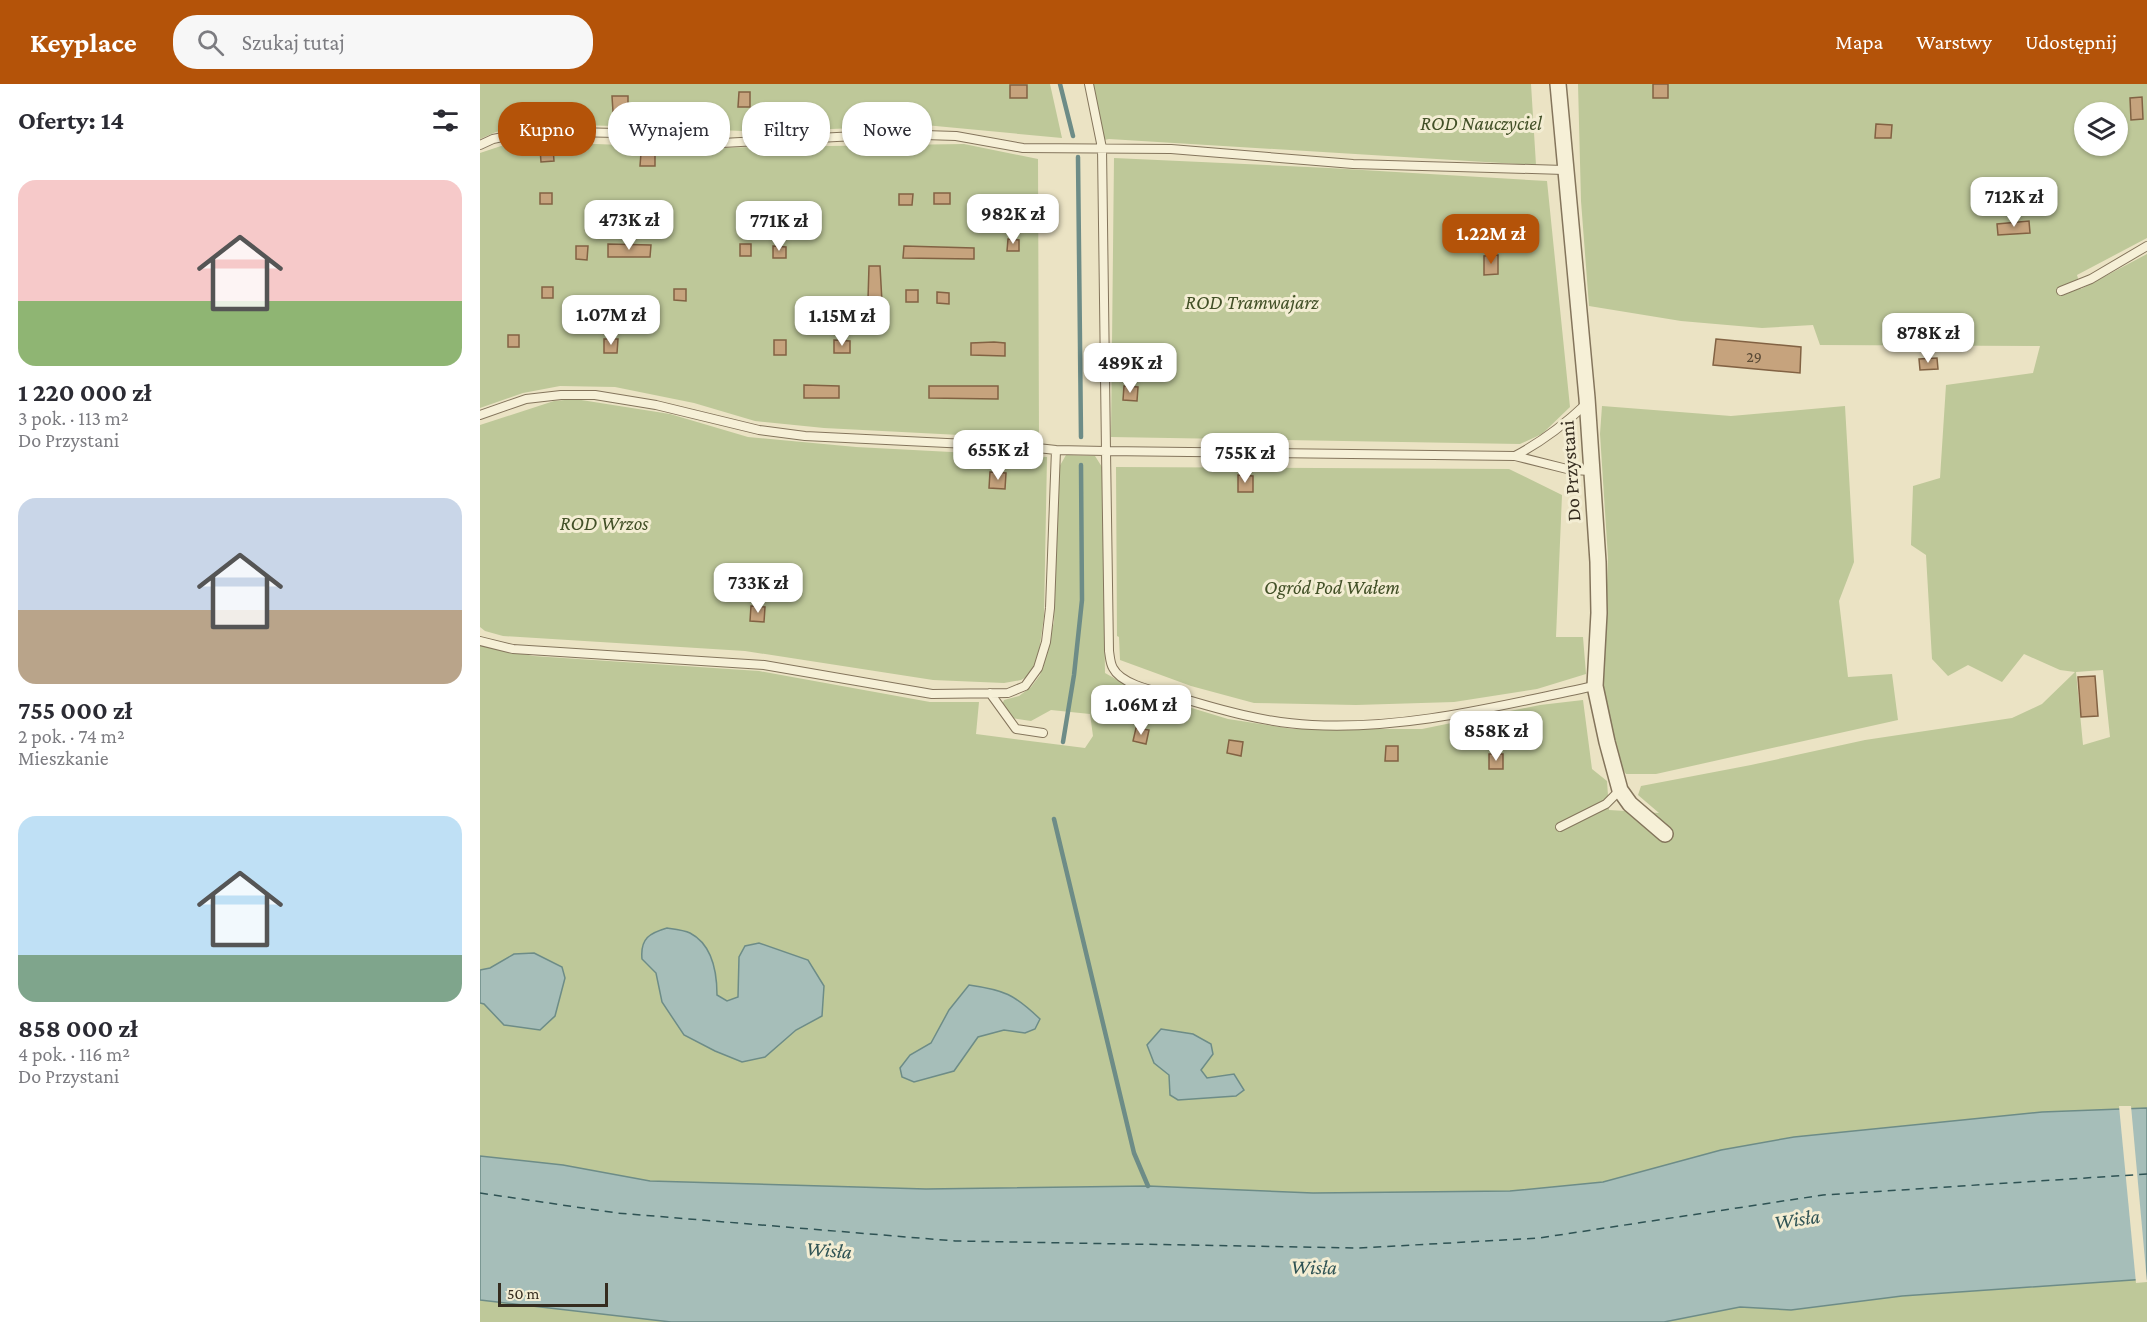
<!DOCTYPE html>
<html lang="pl">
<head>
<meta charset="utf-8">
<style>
	:root { --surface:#fff; --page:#f7f7f7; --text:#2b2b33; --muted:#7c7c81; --accent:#b45309 }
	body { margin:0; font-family:"Crimson Pro",serif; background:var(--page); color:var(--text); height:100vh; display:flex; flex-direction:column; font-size:22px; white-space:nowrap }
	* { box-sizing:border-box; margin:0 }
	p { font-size:20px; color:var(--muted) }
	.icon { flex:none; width:33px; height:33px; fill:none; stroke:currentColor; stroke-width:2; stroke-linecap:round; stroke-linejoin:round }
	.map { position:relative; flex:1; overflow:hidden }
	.panel { display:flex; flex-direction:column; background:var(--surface); width:480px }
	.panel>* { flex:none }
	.guide { position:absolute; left:18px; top:18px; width:570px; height:54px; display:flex; gap:12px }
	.buttons { position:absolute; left:1594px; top:18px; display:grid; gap:12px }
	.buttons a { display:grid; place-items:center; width:54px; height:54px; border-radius:50%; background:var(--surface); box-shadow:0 2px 4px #0004; font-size:30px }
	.scale { position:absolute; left:18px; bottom:15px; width:110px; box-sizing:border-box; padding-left:6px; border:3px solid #352c1f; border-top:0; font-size:16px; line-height:21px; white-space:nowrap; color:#352c1f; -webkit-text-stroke:4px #f3edd3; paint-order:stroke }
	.price { position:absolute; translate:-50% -51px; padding:0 14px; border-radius:12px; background:#fff; color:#222; font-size:20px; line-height:39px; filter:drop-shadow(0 2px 3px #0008) }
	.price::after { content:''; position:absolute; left:50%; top:36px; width:18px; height:14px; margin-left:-9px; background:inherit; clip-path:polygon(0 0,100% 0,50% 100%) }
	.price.selected { background:var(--accent); color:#fff }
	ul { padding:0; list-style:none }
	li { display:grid; align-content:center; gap:12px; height:318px; padding:0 18px }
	li span { display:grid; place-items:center; height:186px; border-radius:18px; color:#555 }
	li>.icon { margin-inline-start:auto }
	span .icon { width:108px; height:108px; fill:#fffc; stroke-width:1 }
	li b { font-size:26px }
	h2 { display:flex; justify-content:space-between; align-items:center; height:72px; padding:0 18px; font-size:26px }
	.chip { padding:0 21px; border-radius:24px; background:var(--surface); box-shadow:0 2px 4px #0004; font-size:21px; line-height:54px }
	.chip.selected { background:var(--accent); color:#fff }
	header { display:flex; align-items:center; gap:36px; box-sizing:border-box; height:84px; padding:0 30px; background:var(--accent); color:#fff }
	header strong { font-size:28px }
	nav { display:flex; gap:33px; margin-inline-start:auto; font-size:21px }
	.search { width:420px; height:54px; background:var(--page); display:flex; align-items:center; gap:15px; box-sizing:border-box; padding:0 21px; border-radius:24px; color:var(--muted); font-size:22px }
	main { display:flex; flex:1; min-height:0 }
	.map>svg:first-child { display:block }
	.green { fill:#bec899; fill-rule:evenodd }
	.water { fill:#a6beb9; stroke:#6d8c87; stroke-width:1.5 }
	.pier { fill:#ebe3c4 }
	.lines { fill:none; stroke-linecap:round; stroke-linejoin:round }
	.stream { stroke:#6d8c87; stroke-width:4.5 }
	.ferry { stroke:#2f5354; stroke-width:1.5; stroke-dasharray:8 6; stroke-linecap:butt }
	.building { fill:#c6a37d; stroke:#826243; stroke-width:1.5 }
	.service-casing { stroke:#84755c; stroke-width:10 }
	.minor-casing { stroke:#84755c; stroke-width:18 }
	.service { stroke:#f6f0d7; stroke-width:8 }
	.minor { stroke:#f6f0d7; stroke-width:15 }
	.labels { text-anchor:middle; stroke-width:6; stroke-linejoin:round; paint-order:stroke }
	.number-label { font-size:16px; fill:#594a36 }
	.park-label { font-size:20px; font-style:italic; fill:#425027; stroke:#f3edd3 }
	.street-label { font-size:20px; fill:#352c1f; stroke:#f3edd3 }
	.water-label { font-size:21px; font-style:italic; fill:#2f5354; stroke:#f3edd3 }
</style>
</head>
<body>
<header>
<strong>Keyplace</strong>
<div class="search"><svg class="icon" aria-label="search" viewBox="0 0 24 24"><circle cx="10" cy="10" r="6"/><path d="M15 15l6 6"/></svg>Szukaj tutaj</div>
<nav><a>Mapa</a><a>Warstwy</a><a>Udostępnij</a></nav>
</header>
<main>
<section class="panel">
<h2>Oferty: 14<svg class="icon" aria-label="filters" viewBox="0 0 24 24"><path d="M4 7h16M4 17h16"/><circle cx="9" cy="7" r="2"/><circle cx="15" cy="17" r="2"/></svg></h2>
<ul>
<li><span style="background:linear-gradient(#f6c9c9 65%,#8fb573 0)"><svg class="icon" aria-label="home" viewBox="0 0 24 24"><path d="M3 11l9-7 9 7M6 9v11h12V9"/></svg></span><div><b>1 220 000 zł</b><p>3 pok. · 113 m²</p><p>Do Przystani</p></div></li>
<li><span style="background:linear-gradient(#c9d6e8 60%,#b9a48a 0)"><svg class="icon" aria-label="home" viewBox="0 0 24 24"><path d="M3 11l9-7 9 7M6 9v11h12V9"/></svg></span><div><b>755 000 zł</b><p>2 pok. · 74 m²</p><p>Mieszkanie</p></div></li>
<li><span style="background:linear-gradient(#bfe0f5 75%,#7fa58c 0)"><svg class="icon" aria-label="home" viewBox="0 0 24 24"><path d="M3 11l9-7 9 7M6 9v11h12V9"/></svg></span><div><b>858 000 zł</b><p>4 pok. · 116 m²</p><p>Do Przystani</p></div></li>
</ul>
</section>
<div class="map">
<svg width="1667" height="1238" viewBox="0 0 1667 1238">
	<rect width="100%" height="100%" fill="#ebe3c4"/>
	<path class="green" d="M0 0H570L582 54 445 41 282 48 178 43 51 40 16 48 0 55Z
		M613 0H1051L1056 81 629 55 624 56Z
		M1098 0H1667V154L1597 191 1601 205 1667 170V1026L1314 1053 1241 1066 1123 1098 1047 1107 846 1112 389 1105 170 1097 0 1072V561L53 572 279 587 450 618H499L496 650 605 664 613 652 610 630 571 626 551 637 532 634 522 621 524 616 539 612 551 603 560 591 574 538 578 385 586 371 615 372 622 383 625 589 659 608 748 635 813 645H942L1060 621 1103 616 1112 685 1127 697 1129 726 1179 729 1158 711 1161 702 1271 681 1385 656 1532 634 1562 620 1595 588 1580 586 1544 570 1522 598 1488 581 1468 592 1452 575 1446 471 1431 461 1433 402 1460 394 1466 301 1553 289 1560 262 1340 261 1333 241 1282 244 1201 237 1109 222 1101 117ZM1605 28H1638V62H1605ZM1623 586 1630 653 1603 661 1596 588Z
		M36 57 222 64 484 60 558 75 559 355 344 344 275 337 214 319 135 303 80 302 43 309 0 324V69Z
		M634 74 849 84 1067 97 1090 323 1062 350 1040 360 631 353Z
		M95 315 190 330 268 353 376 363 567 373 564 532 558 575 550 591 541 596 524 599 453 596 265 567 23 552 5 547 0 543V341L74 317Z
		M1122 322 1251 332 1365 322 1374 478 1359 517 1368 593 1412 590 1418 636 1176 690H1146L1139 680 1123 607 1128 474 1120 350Z
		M636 383 1029 385 1082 411 1076 553H1103L1106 590 1057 605 974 618 876 621 774 619 711 602 640 576 639 553 637 552Z
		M1667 1195V1238H1184L1260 1223 1311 1226 1422 1212Z
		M0 1216 191 1238H0Z"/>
	<path class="water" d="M187 844C194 845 204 846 210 849 233 861 237 888 237 911L247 917 258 913 259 873 265 862 279 859 328 876 344 902 342 932 316 946 285 973 262 978 235 967 204 951 182 918 176 889 162 875C160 854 170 849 187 844Z
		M54 869 82 883 85 894 75 932 60 946 24 941 4 920 0 919V886L10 884 34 870Z
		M489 901C524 906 534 910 560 935L555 945 545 949 524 946 498 953 474 987 434 998 422 993 420 984 430 971 451 959 469 926Z
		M681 945 713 950 731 960 733 970 721 986 727 994 754 990 764 1006 756 1012 698 1016 690 1011 689 991 674 979 667 961Z
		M1667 1024V1195L1422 1212 1311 1226 1260 1223 1184 1238H191L0 1216V1072L83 1081 170 1097 446 1105 668 1102 833 1109 1030 1107 1123 1098 1241 1066 1314 1053 1562 1028Z"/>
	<path class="pier" d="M1639 1022H1651L1667 1198 1656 1199Z"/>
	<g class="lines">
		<path class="stream" d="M580 0 593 52
			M598 73 601 353
			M583 658 594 591 602 516 601 381
			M574 735 654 1069 668 1102"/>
		<path class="ferry" d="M0 1109 137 1129 475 1157 879 1164 1059 1154 1343 1111 1667 1090"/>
	</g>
	<path class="building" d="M1173 0H1188V14H1173Z
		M530 1H547V14H530Z
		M259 8H270V23H258Z
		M132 12H148V28H133Z
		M1662 13 1663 35 1651 36 1650 14Z
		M1396 40 1412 41 1411 54H1395Z
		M73 64 74 77 61 78 60 65Z
		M161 69H175V82H160Z
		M60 109H72V120H60Z
		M454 109H470V120H454Z
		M419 110H433L432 121H419Z
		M1549 137 1550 149 1518 151 1517 140Z
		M528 155 539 156V167H527Z
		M128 160 171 161 170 173H128Z
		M260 160H271V172H260Z
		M96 162H108L107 176 96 175Z
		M293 162 306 163V174H293Z
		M424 162 494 164V175L423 174Z
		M1018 171V190L1004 191V172Z
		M389 182H400L402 218 390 217 388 215Z
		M62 203H73V214H62Z
		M194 205H206V217L194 216Z
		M426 206H438V218H426Z
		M457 208 469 209V220L457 219Z
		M28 251H39V263H28Z
		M124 255H138L137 269H124Z
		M1236 255 1321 263 1320 289 1233 281Z
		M294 256H306V271H294Z
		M354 256 370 257V269H354Z
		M514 258 525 259V272L491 271V259Z
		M1457 274 1458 285 1440 286 1439 275Z
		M324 301 359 302V314H324Z
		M449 302H518V315L449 314Z
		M644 302 658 303 657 317 643 316Z
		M510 388 526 389 525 405 509 404Z
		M758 391 773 392V408H758Z
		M271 522 285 523 284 538 270 537Z
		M1615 592 1618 632 1601 633 1598 593Z
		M656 644 669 646 666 660 653 657Z
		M749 656 763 658 761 672 747 669Z
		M906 662H918V677H905Z
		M1009 670H1023V685H1009Z"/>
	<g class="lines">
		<defs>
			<path id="service" d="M609 0 622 64 626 367 1035 372C1063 357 1084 341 1106 320
				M0 61 13 55 52 47 136 49 242 59 413 50 476 52 543 64 691 65 873 80 1084 86
				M1581 207 1611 195 1667 162
				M0 331 46 315 81 311H115L176 321 279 346 325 352 548 363 576 366 626 367 629 567C630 573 630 579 633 584 642 602 680 608 698 613 741 626 786 639 832 641 929 646 1021 621 1115 602
				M1035 372 1091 386 1112 387
				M0 557 33 565 284 581 452 610 528 609 545 602 558 584 566 558 570 524 576 366
				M510 609 536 645 563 649
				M1080 743 1126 720 1140 706"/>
			<path id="minor" d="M1078 0 1107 314 1118 478 1119 529 1115 602 1127 658 1140 706 1150 720 1185 750"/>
		</defs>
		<use href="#service" class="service-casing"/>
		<use href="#minor" class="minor-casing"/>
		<use href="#service" class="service"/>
		<use href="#minor" class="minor"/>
	</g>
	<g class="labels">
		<g class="number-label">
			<text x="1274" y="278">29</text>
		</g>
		<g class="park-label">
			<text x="1001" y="46">ROD Nauczyciel</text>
			<text x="772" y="225">ROD Tramwajarz</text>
			<text x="124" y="446">ROD Wrzos</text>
			<text x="852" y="510">Ogród Pod Wałem</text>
		</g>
		<g class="street-label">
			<text transform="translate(1090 387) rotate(-94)" y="7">Do Przystani</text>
		</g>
		<g class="water-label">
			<text transform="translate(1317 1135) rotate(-8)" y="7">Wisła</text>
			<text transform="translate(349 1166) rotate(5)" y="7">Wisła</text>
			<text transform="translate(834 1183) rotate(1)" y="7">Wisła</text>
		</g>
	</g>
</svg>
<div class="buttons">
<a><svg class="icon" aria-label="layers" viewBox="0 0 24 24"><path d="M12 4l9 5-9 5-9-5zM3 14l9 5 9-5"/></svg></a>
</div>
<div class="scale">50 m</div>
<b class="price" style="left:1534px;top:144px">712K zł</b>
<b class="price" style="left:533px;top:161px">982K zł</b>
<b class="price" style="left:149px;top:167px">473K zł</b>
<b class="price" style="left:299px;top:168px">771K zł</b>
<b class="price selected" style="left:1011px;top:181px">1.22M zł</b>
<b class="price" style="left:131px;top:262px">1.07M zł</b>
<b class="price" style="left:362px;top:263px">1.15M zł</b>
<b class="price" style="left:1448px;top:280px">878K zł</b>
<b class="price" style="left:650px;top:310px">489K zł</b>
<b class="price" style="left:518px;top:397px">655K zł</b>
<b class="price" style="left:765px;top:400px">755K zł</b>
<b class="price" style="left:278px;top:530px">733K zł</b>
<b class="price" style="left:661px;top:652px">1.06M zł</b>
<b class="price" style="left:1016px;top:678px">858K zł</b>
<div class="guide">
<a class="chip selected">Kupno</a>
<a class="chip">Wynajem</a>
<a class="chip">Filtry</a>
<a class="chip">Nowe</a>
</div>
</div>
</main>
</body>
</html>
